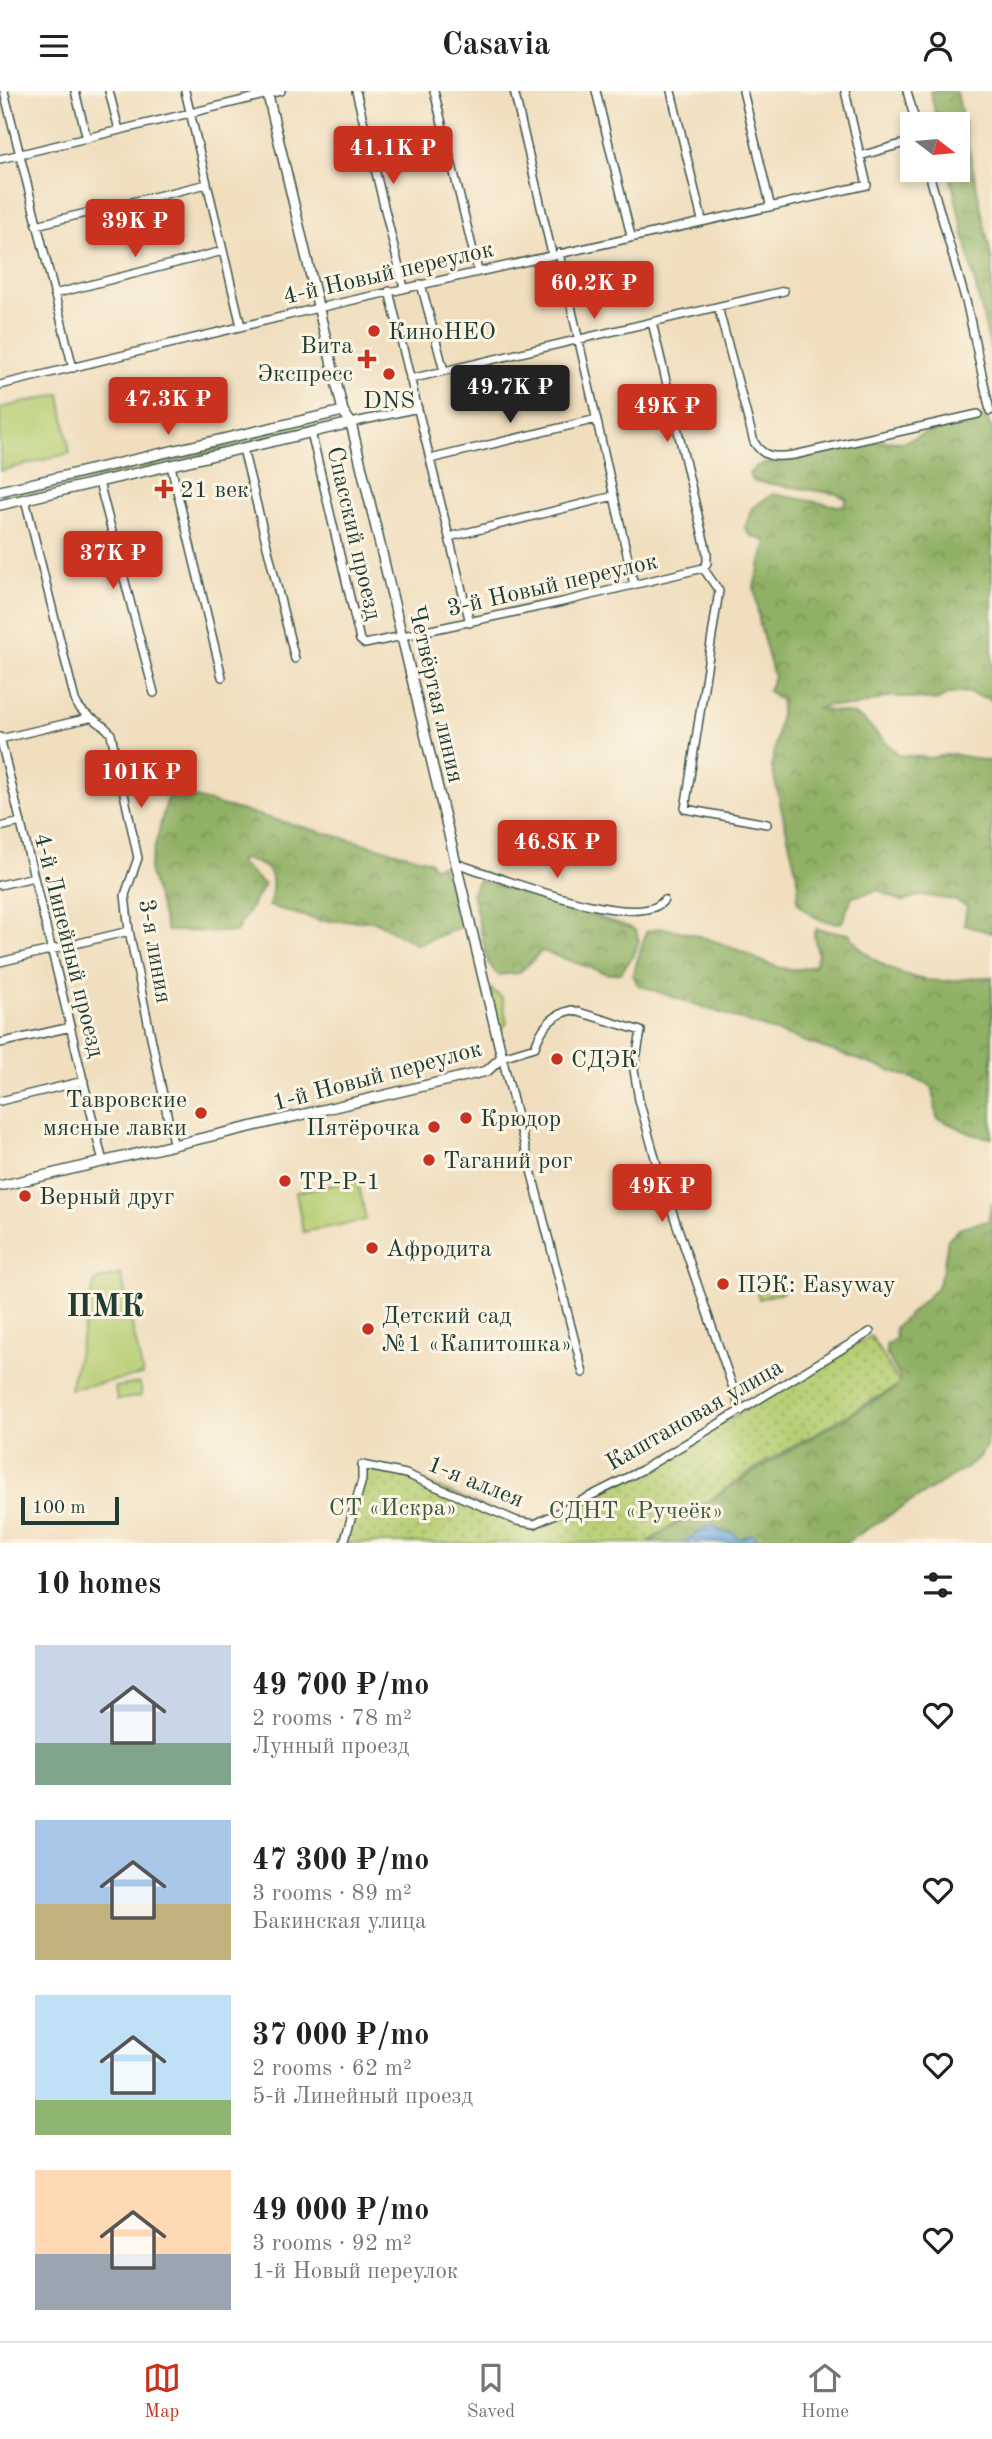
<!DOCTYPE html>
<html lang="en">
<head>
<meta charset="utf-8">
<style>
	:root { --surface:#fff; --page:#f6f6f6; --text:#222; --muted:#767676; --line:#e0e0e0; --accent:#c8321e }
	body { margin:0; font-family:"Old Standard TT",serif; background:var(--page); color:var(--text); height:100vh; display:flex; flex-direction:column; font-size:26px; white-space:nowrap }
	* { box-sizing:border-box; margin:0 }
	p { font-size:23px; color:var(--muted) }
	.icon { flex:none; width:38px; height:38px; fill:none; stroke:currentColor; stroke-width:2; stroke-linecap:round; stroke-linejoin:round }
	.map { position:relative; height:1452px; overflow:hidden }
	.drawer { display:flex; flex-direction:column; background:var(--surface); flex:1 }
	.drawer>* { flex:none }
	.needle { width:46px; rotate:106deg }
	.controls { position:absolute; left:900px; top:21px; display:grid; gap:14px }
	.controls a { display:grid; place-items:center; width:70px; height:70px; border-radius:0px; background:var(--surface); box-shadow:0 4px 10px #0003; font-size:35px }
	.scale { position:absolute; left:21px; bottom:18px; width:98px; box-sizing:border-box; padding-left:7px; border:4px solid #1f3d34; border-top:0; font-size:19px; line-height:24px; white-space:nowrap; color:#1f3d34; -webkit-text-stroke:5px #fcf5e5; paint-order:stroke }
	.price { position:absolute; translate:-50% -60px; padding:0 16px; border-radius:7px; background:var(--accent); color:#fff; font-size:23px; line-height:46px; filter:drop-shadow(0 2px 4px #0008) }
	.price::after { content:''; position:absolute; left:50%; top:42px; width:21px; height:16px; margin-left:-10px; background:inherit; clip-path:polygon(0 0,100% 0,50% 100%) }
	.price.current { background:#222; color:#fff }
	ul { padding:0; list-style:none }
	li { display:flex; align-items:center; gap:21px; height:175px; padding:0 35px }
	li span { display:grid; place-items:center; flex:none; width:196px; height:140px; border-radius:0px; color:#555 }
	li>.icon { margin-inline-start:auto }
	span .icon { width:84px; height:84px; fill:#fffc; stroke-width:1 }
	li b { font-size:30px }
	h2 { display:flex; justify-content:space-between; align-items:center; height:84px; padding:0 35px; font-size:30px }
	header { display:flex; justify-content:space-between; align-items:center; height:91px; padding:0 35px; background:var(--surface); font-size:32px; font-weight:600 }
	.tab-bar { display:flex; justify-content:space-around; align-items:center; height:98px; border-top:2px solid var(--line); background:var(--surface); font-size:19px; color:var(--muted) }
	.tab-bar a { display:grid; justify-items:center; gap:4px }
	.tab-bar .current { color:var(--accent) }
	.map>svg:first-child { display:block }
	.grass { fill:url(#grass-tufts); stroke:#6a8654; stroke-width:2 }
	.forest { fill:url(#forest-crowns); stroke:#58774c; stroke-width:2 }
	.park { fill:#b6ce73; stroke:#6a8654; stroke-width:2 }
	.garden { fill:url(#garden-dots); stroke:#6a8654; stroke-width:2 }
	.water { fill:url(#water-rules); stroke:#4c778e; stroke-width:2 }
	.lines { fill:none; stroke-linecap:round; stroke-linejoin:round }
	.minor-casing { stroke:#3e5549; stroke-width:10 }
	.tertiary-casing { stroke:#3e5549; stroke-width:12 }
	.minor { stroke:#fff; stroke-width:7 }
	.tertiary { stroke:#fff; stroke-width:9 }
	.poi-dot { fill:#c8321e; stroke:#fcf5e5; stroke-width:2.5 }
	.labels { text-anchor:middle; stroke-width:6; stroke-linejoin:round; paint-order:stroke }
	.street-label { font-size:24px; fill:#1f3d34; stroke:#fcf5e5 }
	.poi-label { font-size:24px; fill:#1f3d34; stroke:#fcf5e5; text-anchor:start }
	.park-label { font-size:24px; fill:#3d5a41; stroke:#fcf5e5 }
	.district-label { font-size:32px; font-weight:bold; fill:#1f3d34; stroke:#fcf5e5 }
</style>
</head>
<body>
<header><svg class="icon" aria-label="menu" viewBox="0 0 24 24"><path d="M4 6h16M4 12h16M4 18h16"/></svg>Casavia<svg class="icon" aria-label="person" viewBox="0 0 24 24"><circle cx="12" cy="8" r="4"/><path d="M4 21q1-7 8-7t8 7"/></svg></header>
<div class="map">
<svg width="992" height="1452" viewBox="0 0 992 1452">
	<defs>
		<pattern id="grass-tufts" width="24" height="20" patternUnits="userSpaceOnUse" patternTransform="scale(1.75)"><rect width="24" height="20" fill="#b6ce73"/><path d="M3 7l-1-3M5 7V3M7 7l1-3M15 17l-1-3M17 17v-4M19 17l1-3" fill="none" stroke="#93a85f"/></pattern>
		<pattern id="forest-crowns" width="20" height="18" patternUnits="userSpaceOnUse" patternTransform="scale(1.75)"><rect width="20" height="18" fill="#90b165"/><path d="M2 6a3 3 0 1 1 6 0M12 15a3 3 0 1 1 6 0" fill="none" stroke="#759154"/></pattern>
		<pattern id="garden-dots" width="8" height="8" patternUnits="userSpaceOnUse" patternTransform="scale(1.75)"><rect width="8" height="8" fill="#b6ce73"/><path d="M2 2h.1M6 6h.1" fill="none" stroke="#93a85f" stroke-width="1.8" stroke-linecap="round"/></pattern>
		<pattern id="water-rules" width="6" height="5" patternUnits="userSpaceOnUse" patternTransform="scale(1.75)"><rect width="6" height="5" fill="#79b1e8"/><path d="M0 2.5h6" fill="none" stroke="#6391bd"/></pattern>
	</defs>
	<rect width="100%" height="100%" fill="#fcf5e5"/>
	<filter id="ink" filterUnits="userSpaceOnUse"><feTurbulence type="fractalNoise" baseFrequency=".0143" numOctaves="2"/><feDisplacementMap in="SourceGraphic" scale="14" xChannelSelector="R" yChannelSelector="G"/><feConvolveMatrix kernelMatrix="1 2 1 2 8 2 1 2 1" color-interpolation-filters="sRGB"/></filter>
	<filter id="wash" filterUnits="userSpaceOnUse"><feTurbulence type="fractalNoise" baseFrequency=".00686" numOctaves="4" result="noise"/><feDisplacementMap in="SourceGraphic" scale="28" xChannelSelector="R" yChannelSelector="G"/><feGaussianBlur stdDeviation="1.57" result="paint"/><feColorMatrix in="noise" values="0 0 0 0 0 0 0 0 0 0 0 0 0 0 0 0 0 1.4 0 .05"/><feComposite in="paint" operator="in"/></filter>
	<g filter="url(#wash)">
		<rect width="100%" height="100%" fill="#f0debe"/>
		<path class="grass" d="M334 325 335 331 139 378 138 372Z
			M130 374 131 379 0 410V405Z
			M490 897 502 907 507 932 499 941Z"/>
		<path class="forest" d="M930 0 957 1 992 170V265L949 79H957V33H938Z
			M986 326 992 338V609L965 601 949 603 936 610 892 605 853 616 828 614 818 618 852 623 862 628 899 664 930 667 953 663 992 671V842L964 834 967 815 953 809 921 804 902 811 879 799 852 806 842 831C826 834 806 824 797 810L799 793 772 677 782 610 768 600 774 586 760 535 754 495 767 450 751 445 745 437 752 417 773 403 838 415 844 414 847 408 837 403 753 390 749 383 757 375 772 371 875 350 904 351 933 339Z
			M169 700 430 770 433 776 441 774 464 826 460 836 417 854 374 830H321L269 815C276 784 275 775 242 768L239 771 264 794 236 841 167 840 149 779Z
			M479 789 629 836 636 840 639 850 632 867 620 882 608 883 542 860 519 882 498 884 488 872 472 801Z
			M660 837C682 839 707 847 728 855 756 865 783 888 814 874L818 865 814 843 816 838 850 843C865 871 911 891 943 890 960 890 975 885 992 886V1047L974 1044 937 1027 933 998 927 992 638 894 633 884 646 841Z
			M992 1111V1314L986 1356 976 1370 845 1452H648L758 1378 896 1297 900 1287 886 1261V1254L896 1247 895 1237 936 1198 943 1179 948 1148 961 1136 988 1130Z"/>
		<path class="park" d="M60 303 70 362 0 380V317Z
			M358 1089 366 1129 303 1141 296 1101Z
			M121 1183 143 1284 70 1298 95 1190Z
			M780 1191 783 1201 759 1208 756 1198Z
			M140 1292 142 1305 117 1309 115 1296Z"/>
		<path class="garden" d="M871 1245 900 1293 759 1375 646 1452H345L363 1375 403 1382 517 1430 535 1433 642 1379Z"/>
		<path class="water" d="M712 1433 723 1442H733L739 1448 752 1443 756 1447 753 1452H682Z"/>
	</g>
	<g filter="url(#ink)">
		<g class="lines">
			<defs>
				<path id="minor" d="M4 0 73 277
					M75 0 87 48
					M109 0 119 39
					M185 0 241 235
					M356 0 404 197
					M434 0 478 180
					M514 0 552 163
					M596 0 631 145
					M671 0 702 129
					M743 0 770 113
					M907 0 916 33
					M860 65 912 50
					M0 68 281 0
					M928 79 967 214 990 320
					M36 134 207 93
					M559 162 634 494
					M421 193 444 280
					M389 200 470 532
					M54 203 223 160
					M718 216 754 351C764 368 776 366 794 364L978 323
					M410 288 784 200
					M0 294 318 217 867 94 845 0
					M351 332 418 317
					M311 341 360 549 365 553 562 511 703 477 707 472V462L652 231
					M243 358 295 568
					M430 368 597 328
					M171 375 222 586
					M99 391 154 602
					M25 408 75 609C82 627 101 628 111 643L138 767 125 804 129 840 173 1052
					M449 446 614 405
					M703 477 719 500 685 718 767 733
					M0 646 103 1071
					M0 648 89 627
					M0 736 21 731
					M458 773C495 784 639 843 664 809
					M0 794 34 786
					M0 871 129 840
					M0 952 71 936
					M0 1010 84 990
					M583 1282 502 966 535 956C541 937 553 923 572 919L641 940 634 979 639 1009 661 1088 741 1320
					M344 1452 362 1389V1374L406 1383 517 1430 535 1433 642 1379 870 1241"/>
				<path id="tertiary" d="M0 400 343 320
					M0 414 351 332
					M0 1095 487 980 502 966 351 332 343 320 267 0"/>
			</defs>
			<use href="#minor" class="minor-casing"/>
			<use href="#tertiary" class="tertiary-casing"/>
			<use href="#minor" class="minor"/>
			<use href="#tertiary" class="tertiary"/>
		</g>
	</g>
	<g class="poi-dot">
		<circle cx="374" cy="240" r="7"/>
		<path d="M363.5 257.5h7v7h7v7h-7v7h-7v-7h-7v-7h7z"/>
		<circle cx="389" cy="283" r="7"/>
		<path d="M160.5 387.5h7v7h7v7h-7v7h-7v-7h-7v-7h7z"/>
		<circle cx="557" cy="968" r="7"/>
		<circle cx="201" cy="1022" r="7"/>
		<circle cx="466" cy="1027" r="7"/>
		<circle cx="434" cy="1036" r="7"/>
		<circle cx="429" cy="1069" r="7"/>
		<circle cx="285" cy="1090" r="7"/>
		<circle cx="25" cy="1105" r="7"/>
		<circle cx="372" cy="1157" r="7"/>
		<circle cx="723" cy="1193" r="7"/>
		<circle cx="368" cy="1238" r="7"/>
	</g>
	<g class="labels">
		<g class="street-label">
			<text transform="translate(388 181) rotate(-13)" y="8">4-й Новый переулок</text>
			<text transform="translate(355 442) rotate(77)" y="8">Спасский проезд</text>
			<text transform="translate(552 493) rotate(-13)" y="8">3-й Новый переулок</text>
			<text transform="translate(437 603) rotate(77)" y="8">Четвёртая линия</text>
			<text transform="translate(70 854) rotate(76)" y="8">4-й Линейный проезд</text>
			<text transform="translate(156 860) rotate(80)" y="8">3-я линия</text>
			<text transform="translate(377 984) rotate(-15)" y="8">1-й Новый переулок</text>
			<text transform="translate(694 1323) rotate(-30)" y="8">Каштановая улица</text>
			<text transform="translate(476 1390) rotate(22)" y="8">1-я аллея</text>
		</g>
		<g class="poi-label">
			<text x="388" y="248">КиноНЕО</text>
			<text x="353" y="262" text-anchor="end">Вита<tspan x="353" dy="28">Экспресс</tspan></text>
			<text x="389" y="317" text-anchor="middle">DNS</text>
			<text x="180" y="406">21 век</text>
			<text x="571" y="976">СДЭК</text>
			<text x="187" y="1016" text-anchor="end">Тавровские<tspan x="187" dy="28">мясные лавки</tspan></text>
			<text x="480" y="1035">Крюдор</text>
			<text x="420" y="1044" text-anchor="end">Пятёрочка</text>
			<text x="443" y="1077">Таганий рог</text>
			<text x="299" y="1098">ТР-Р-1</text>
			<text x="39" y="1113">Верный друг</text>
			<text x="386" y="1165">Афродита</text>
			<text x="737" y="1201">ПЭК: Easyway</text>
			<text x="382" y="1232">Детский сад<tspan x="382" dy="28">№1 «Капитошка»</tspan></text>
		</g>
		<g class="park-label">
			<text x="393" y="1424">СТ «Искра»</text>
			<text x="636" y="1427">СДНТ «Ручеёк»</text>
		</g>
		<g class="district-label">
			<text x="105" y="1225">ПМК</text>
		</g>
	</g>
</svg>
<div class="controls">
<a><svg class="needle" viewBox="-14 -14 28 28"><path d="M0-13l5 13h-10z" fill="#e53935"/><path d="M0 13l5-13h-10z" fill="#767676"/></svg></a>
</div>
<div class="scale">100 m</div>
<b class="price" style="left:393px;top:95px">41.1K ₽</b>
<b class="price" style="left:135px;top:168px">39K ₽</b>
<b class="price" style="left:594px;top:230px">60.2K ₽</b>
<b class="price current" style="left:510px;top:334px">49.7K ₽</b>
<b class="price" style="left:168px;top:346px">47.3K ₽</b>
<b class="price" style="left:667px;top:353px">49K ₽</b>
<b class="price" style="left:113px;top:500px">37K ₽</b>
<b class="price" style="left:141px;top:719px">101K ₽</b>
<b class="price" style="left:557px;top:789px">46.8K ₽</b>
<b class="price" style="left:662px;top:1133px">49K ₽</b>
</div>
<section class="drawer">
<h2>10 homes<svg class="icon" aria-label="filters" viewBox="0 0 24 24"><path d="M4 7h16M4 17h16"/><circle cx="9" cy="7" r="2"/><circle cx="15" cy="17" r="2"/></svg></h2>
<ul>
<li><span style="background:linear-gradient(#c9d6e8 70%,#7fa58c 0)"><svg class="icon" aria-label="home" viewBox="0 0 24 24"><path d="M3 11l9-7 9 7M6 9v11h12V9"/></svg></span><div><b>49 700 ₽/mo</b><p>2 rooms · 78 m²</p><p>Лунный проезд</p></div><svg class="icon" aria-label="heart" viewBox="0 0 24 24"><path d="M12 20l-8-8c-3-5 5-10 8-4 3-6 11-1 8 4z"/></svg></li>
<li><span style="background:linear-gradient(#a9c7e8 60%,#c2b280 0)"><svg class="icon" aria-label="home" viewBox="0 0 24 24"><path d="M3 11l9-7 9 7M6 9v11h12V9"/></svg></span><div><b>47 300 ₽/mo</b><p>3 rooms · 89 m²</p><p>Бакинская улица</p></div><svg class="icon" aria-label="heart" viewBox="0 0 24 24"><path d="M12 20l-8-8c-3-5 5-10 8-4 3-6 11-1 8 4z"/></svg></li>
<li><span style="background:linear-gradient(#bfe0f5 75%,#8fb573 0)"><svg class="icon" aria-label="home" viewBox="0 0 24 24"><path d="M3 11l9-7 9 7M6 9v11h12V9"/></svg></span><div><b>37 000 ₽/mo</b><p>2 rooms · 62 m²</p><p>5-й Линейный проезд</p></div><svg class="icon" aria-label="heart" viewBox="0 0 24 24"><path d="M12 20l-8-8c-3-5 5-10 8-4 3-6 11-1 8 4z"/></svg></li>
<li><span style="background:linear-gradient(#ffd9b3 60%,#9aa5b1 0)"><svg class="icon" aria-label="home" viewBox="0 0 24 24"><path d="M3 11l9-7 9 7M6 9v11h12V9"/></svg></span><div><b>49 000 ₽/mo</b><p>3 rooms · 92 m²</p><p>1-й Новый переулок</p></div><svg class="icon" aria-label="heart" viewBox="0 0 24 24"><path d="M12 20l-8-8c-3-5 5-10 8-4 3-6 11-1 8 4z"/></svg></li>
</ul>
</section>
<nav class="tab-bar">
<a class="current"><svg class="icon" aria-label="map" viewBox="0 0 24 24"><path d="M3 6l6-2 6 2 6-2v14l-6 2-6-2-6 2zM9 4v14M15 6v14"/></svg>Map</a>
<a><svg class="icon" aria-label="saved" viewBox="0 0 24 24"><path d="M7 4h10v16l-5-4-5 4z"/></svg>Saved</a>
<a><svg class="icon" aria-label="home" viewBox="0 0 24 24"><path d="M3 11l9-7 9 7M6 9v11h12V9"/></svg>Home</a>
</nav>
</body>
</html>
